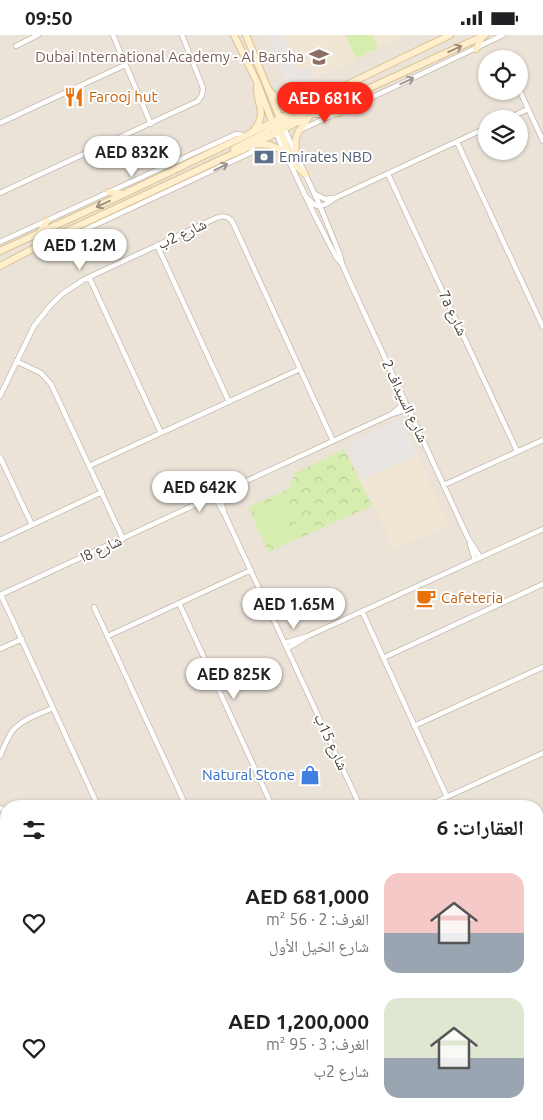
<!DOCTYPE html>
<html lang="ar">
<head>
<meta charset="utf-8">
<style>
	:root { --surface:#fff; --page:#f6f6f6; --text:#202124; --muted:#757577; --accent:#ff2919 }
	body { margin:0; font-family:Ubuntu,"Noto Naskh Arabic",sans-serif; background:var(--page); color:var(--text); direction:rtl; height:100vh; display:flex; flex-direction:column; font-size:19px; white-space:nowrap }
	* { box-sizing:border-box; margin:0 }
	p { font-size:16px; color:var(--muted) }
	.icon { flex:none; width:28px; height:28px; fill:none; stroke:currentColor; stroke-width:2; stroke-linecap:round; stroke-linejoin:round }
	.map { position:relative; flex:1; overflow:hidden; direction:ltr }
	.panel { position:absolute; left:0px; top:765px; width:544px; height:320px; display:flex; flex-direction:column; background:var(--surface); border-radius:20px 20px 0 0; box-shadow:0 1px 4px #0004; direction:rtl }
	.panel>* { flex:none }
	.fabs { position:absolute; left:478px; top:15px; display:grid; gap:10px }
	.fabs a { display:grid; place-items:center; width:50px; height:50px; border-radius:50%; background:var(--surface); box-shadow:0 1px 4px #0004; font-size:25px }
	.price { position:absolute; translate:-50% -42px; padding:0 11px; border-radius:18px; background:#fff; color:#222; font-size:16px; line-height:32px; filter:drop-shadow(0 1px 2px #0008) }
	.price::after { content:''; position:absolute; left:50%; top:30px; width:15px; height:11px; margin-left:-8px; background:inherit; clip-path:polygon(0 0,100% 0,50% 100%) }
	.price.current { background:var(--accent); color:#fff }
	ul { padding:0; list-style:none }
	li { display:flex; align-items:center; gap:15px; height:125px; padding:0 20px }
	li span { display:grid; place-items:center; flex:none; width:140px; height:100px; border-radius:15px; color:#555 }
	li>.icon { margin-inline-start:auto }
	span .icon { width:60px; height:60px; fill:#fffc; stroke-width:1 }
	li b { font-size:21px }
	h2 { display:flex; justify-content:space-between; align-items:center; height:60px; padding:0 20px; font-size:21px }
	.status { display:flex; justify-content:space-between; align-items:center; height:35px; padding:0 25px; background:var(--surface); direction:ltr }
	.status svg { height:14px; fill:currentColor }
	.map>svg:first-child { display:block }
	.residential { fill:#ebe3d8; fill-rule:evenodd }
	.education { fill:#f0e6d3 }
	.park { fill:url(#park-crowns) }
	.pitch { fill:#d7edb0 }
	.parking { fill:#e8e5e2 }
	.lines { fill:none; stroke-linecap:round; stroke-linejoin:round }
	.street-casing { stroke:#c3b9ac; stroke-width:6 }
	.secondary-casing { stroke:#dac397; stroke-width:8 }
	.street { stroke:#fff; stroke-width:4.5 }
	.secondary { stroke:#ffefcc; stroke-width:6 }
	.oneway { stroke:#9c907a }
	.oneway2 { stroke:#9c9791 }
	.labels { text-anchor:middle; stroke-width:4; stroke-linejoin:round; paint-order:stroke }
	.education-label { font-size:15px; fill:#785e54; stroke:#fff; text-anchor:end }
	.food-label { font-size:15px; fill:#c56008; stroke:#fff; text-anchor:start }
	.service-label { font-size:15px; fill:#4e5e75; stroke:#fff; text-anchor:start }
	.street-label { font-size:15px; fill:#4b4237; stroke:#fff }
	.shop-label { font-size:15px; fill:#366cbe; stroke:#fff; text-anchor:end }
</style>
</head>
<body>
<div class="status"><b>09:50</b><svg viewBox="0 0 49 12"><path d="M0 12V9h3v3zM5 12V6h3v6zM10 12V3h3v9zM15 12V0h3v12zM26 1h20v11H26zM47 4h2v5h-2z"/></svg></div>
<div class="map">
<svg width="543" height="1085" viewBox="0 0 543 1085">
	<defs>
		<pattern id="park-crowns" width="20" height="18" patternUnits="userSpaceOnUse" patternTransform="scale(1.25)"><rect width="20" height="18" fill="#d7edb0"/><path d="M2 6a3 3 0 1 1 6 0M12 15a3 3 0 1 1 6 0" fill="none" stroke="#bacc98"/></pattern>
	</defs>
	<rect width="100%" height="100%" fill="#f6f2ea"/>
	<path class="residential" d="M0 0H543V1085H0ZM486 24H519V56H486ZM486 84H519V116H486ZM6 771H538V1079H6Z"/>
	<path class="education" d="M269 0H407L315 44 288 54Z
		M417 420 449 490 394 515 361 445Z"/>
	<path class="park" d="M344 414 372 471 268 517 248 472 289 454 295 438Z"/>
	<path class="pitch" d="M347 0H372L378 13 356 23 346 1Z
		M278 463 288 485 278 490 279 492 264 498 253 474Z
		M300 487 304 496 271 511 267 503Z"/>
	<path class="parking" d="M269 0H283L297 36 310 31 315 44 288 54Z
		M400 384 417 420 362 444 346 410Z"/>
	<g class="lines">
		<defs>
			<path id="street" d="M113 0 151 89
				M16 11 38 0
				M519 54 543 106
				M507 84 528 74
				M0 88 125 30
				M284 93 320 171 340 220 342 229 355 258 468 503 480 522
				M300 95 392 53 503 0
				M276 97 280 107 313 177 336 222 341 228
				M457 107 543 292
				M388 139 517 416
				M0 158 198 66 202 60 203 53 182 0
				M304 159C316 174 319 175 335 163L486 93
				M315 159 325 164 334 163
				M65 197 72 199 78 198 250 118 253 115V110
				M0 207 236 99H240L243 102
				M157 210 229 367
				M89 242 161 398
				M16 326 41 338 51 349 123 504
				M0 361 34 291 50 271 62 259 85 244 216 183C224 180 229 181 233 188L333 406
				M393 378 399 373 406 369
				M0 422 32 490
				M89 431 300 334
				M444 450 543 405
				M218 459 224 476
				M214 461 225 480 360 771
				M0 505 102 457
				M470 509 475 525
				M0 560 333 406 392 379 409 374
				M1 560 98 771
				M179 568 272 771
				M94 572 186 771
				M362 576 447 762
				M108 601 251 535
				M285 608 308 601 543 494
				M288 613 303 604
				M0 614 22 604
				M383 623 543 549
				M414 691 543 632
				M0 721C4 713 7 703 13 695 23 684 39 679 53 673
				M427 771 543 718
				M0 773 6 776
				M538 803 543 801
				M538 824 543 822
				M0 882 6 885
				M538 906 543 903
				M0 965 6 968
				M0 986 6 989
				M0 1034 6 1037
				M538 1048 543 1062
				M117 1079 119 1085
				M299 1079 301 1085
				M383 1079 385 1085
				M465 1079 467 1085"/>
			<path id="secondary" d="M234 0 257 47 276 97
				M246 0 284 93
				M476 14 482 2
				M270 56C285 75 299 66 317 60
				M316 79 338 78
				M280 90 322 67 328 60
				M279 92C284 106 292 130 305 139
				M254 95C268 78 256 69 257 51
				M255 109 270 110 284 116
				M234 114 265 98 277 88
				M296 121C294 99 297 98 309 82
				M109 157 123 159
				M40 197 47 186
				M0 216 124 159 243 102 328 59 450 0
				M0 231 65 197 226 122 253 110 313 79 485 0
				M538 809 543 806
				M538 817 543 815
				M0 971 6 974
				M0 980 6 983
				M202 1079 204 1085
				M212 1079 215 1085"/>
		</defs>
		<use href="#street" class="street-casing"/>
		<use href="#secondary" class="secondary-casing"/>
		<use href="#street" class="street"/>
		<use href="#secondary" class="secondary"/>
	</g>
	<defs><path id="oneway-shaft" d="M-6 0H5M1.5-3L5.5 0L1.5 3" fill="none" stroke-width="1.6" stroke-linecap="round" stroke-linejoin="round" transform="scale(1.25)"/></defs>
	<g class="oneway">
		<use href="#oneway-shaft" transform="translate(455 14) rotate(-25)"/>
		<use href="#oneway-shaft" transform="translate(103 169) rotate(155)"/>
	</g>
	<g class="oneway2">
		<use href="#oneway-shaft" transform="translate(407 46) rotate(-25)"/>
		<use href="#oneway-shaft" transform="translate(221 132) rotate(-26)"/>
	</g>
	<defs>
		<symbol id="school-bare" viewBox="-9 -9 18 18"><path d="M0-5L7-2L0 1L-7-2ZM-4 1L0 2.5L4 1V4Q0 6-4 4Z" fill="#8d6e63" stroke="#fff" stroke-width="2.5" paint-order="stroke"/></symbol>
		<symbol id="restaurant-bare" viewBox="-9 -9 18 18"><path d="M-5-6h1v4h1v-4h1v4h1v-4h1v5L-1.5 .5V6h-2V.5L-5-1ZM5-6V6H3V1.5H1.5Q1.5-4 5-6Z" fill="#e8710a" stroke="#fff" stroke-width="2.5" paint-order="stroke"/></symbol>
		<symbol id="bank-bare" viewBox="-9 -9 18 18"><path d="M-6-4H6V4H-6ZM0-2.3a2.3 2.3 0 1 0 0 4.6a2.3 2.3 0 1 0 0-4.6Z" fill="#5c6f8a" stroke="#fff" stroke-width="2.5" paint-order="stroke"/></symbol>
		<symbol id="cafe-bare" viewBox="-9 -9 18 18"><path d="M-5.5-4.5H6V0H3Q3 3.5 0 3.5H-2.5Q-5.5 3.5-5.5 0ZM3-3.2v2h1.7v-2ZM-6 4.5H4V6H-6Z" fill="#e8710a" stroke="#fff" stroke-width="2.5" paint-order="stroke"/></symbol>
		<symbol id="shop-bare" viewBox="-9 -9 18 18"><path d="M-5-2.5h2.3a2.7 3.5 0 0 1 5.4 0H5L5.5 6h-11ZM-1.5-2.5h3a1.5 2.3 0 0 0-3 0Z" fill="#3f7fe0" stroke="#fff" stroke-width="2.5" paint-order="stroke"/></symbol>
	</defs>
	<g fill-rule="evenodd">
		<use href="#school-bare" x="305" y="8" width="28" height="28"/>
		<use href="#restaurant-bare" x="60" y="48" width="28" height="28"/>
		<use href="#bank-bare" x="250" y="108" width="28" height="28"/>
		<use href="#cafe-bare" x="412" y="549" width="28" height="28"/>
		<use href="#shop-bare" x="296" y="726" width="28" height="28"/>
	</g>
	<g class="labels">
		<g class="education-label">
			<text x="304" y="27">Dubai International Academy - Al Barsha</text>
		</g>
		<g class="food-label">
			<text x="89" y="67">Farooj hut</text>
			<text x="441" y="568">Cafeteria</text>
		</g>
		<g class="service-label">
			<text x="279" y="127">Emirates NBD</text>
		</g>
		<g class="street-label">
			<text transform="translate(182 199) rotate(-25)" y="5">شارع 2ب</text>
			<text transform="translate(453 278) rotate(65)" y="5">7a شارع</text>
			<text transform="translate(405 366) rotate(65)" y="5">شارع السيداف 2</text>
			<text transform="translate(101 514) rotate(-25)" y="5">شارع 8ا</text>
			<text transform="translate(331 707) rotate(65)" y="5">شارع 15ب</text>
		</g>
		<g class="shop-label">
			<text x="295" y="745">Natural Stone</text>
		</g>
	</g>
</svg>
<div class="fabs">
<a><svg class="icon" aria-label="locate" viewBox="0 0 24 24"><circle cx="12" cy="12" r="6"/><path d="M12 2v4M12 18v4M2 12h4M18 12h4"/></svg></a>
<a><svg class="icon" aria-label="layers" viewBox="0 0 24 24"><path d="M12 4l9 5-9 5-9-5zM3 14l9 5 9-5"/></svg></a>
</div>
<b class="price current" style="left:325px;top:89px">AED 681K</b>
<b class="price" style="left:132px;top:143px">AED 832K</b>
<b class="price" style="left:80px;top:236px">AED 1.2M</b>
<b class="price" style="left:200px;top:478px">AED 642K</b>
<b class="price" style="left:294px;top:595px">AED 1.65M</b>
<b class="price" style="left:234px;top:665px">AED 825K</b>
<section class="panel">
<h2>العقارات: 6<svg class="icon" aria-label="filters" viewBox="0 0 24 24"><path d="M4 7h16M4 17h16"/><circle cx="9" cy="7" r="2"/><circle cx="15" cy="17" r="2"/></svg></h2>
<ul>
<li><span style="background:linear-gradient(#f6c9c9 60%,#9aa5b1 0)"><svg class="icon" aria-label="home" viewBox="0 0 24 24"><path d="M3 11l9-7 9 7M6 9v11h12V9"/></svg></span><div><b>AED 681,000</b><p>الغرف: 2 · 56 m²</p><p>شارع الخيل الأول</p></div><svg class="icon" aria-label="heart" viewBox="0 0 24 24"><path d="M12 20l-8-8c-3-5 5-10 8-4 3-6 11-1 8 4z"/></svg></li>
<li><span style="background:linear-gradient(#dfe7d0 60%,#9aa5b1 0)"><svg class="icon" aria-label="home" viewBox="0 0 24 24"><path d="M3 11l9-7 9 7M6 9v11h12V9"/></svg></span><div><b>AED 1,200,000</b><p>الغرف: 3 · 95 m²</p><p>شارع 2ب</p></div><svg class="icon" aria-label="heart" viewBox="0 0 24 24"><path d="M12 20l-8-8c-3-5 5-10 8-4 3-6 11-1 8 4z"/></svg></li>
</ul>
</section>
</div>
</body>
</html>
